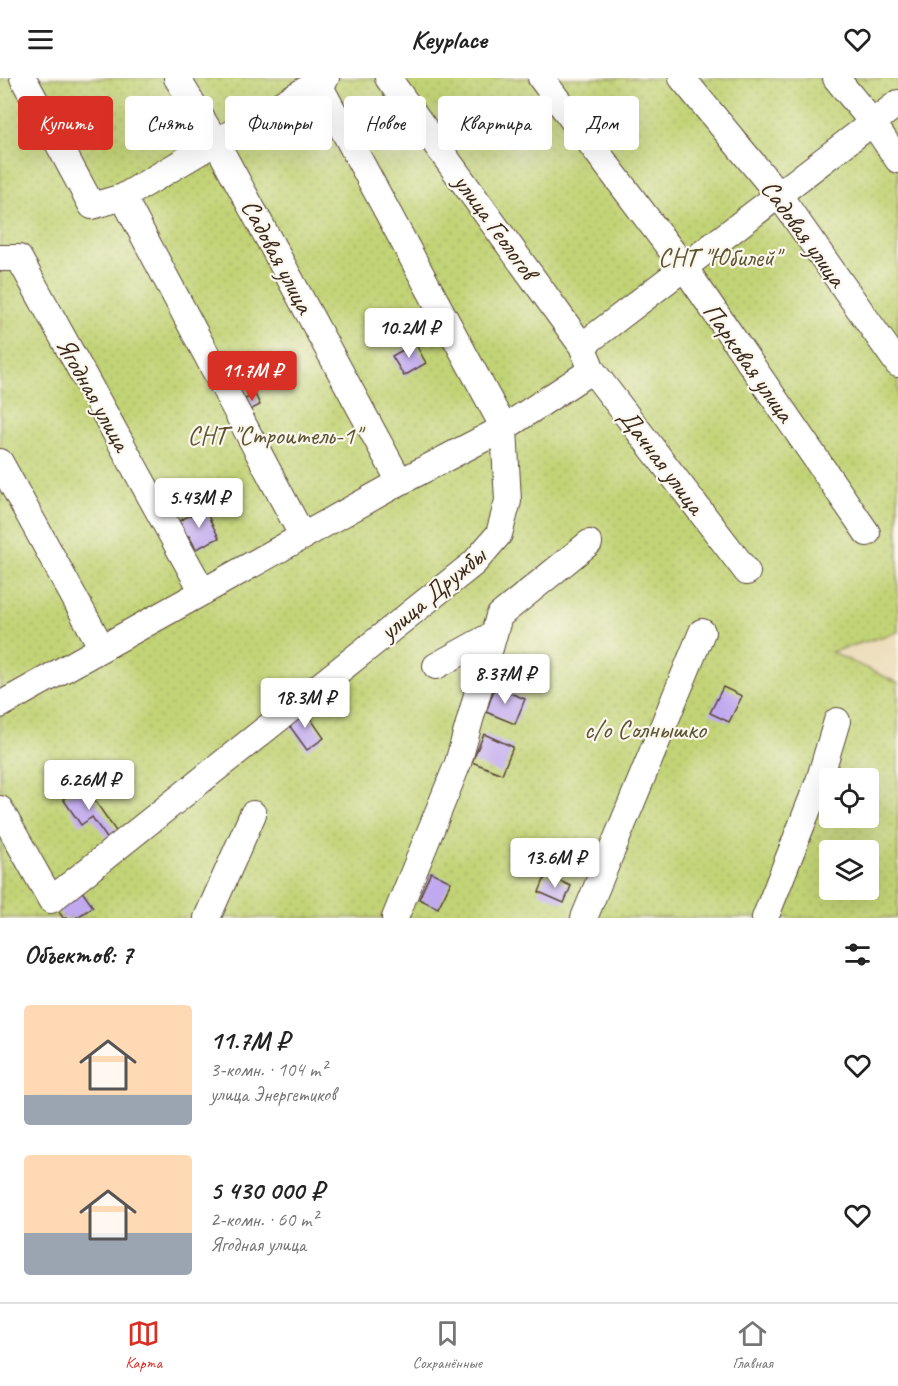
<!DOCTYPE html>
<html lang="ru">
<head>
<meta charset="utf-8">
<style>
	:root { --surface:#fff; --page:#f6f6f6; --text:#222; --muted:#767676; --line:#e0e0e0; --accent:#d93025 }
	body { margin:0; font-family:Caveat,sans-serif; background:var(--page); color:var(--text); height:100vh; display:flex; flex-direction:column; font-size:22px; white-space:nowrap }
	* { box-sizing:border-box; margin:0 }
	p { font-size:20px; color:var(--muted) }
	.icon { flex:none; width:33px; height:33px; fill:none; stroke:currentColor; stroke-width:2; stroke-linecap:round; stroke-linejoin:round }
	.map { position:relative; height:840px; overflow:hidden }
	.panel { display:flex; flex-direction:column; background:var(--surface); flex:1 }
	.panel>* { flex:none }
	.top-card { position:absolute; left:18px; top:18px; width:862px; height:54px; display:flex; gap:12px }
	.tools { position:absolute; left:819px; top:690px; display:grid; gap:12px }
	.tools a { display:grid; place-items:center; width:60px; height:60px; border-radius:6px; background:var(--surface); box-shadow:0 6px 24px #0002; font-size:30px }
	.price { position:absolute; translate:-50% -51px; padding:0 14px; border-radius:6px; background:#fff; color:#222; font-size:20px; line-height:39px; filter:drop-shadow(0 2px 3px #0008) }
	.price::after { content:''; position:absolute; left:50%; top:36px; width:18px; height:14px; margin-left:-9px; background:inherit; clip-path:polygon(0 0,100% 0,50% 100%) }
	.price.active { background:var(--accent); color:#fff }
	ul { padding:0; list-style:none }
	li { display:flex; align-items:center; gap:18px; height:150px; padding:0 24px }
	li span { display:grid; place-items:center; flex:none; width:168px; height:120px; border-radius:6px; color:#555 }
	li>.icon { margin-inline-start:auto }
	span .icon { width:72px; height:72px; fill:#fffc; stroke-width:1 }
	li b { font-size:26px }
	h2 { display:flex; justify-content:space-between; align-items:center; height:72px; padding:0 24px; font-size:26px }
	.chip { padding:0 21px; border-radius:6px; background:var(--surface); box-shadow:0 6px 24px #0002; font-size:21px; line-height:54px }
	.chip.active { background:var(--accent); color:#fff }
	header { display:flex; justify-content:space-between; align-items:center; height:78px; padding:0 24px; background:var(--surface); font-size:27px; font-weight:600 }
	.menu { display:flex; justify-content:space-around; align-items:center; height:84px; border-top:2px solid var(--line); background:var(--surface); font-size:16px; color:var(--muted) }
	.menu a { display:grid; justify-items:center; gap:3px }
	.menu .active { color:var(--accent) }
	.map>svg:first-child { display:block }
	.park { fill:url(#park-dots); stroke:#7e7e4a; stroke-width:1.5; fill-rule:evenodd }
	.building { fill:#c1a9f0 }
	.lines { fill:none; stroke-linecap:round; stroke-linejoin:round }
	.minor-casing { stroke:#564535; stroke-width:28 }
	.minor { stroke:#fff; stroke-width:26 }
	.labels { text-anchor:middle; stroke-width:4.5; stroke-linejoin:round; paint-order:stroke }
	.street-label { font-size:26px; fill:#3b2a1e; stroke:#fbf7ec }
	.park-label { font-size:26px; fill:#5d5434; stroke:#fbf7ec }
</style>
</head>
<body>
<header><svg class="icon" aria-label="menu" viewBox="0 0 24 24"><path d="M4 6h16M4 12h16M4 18h16"/></svg>Keyplace<svg class="icon" aria-label="heart" viewBox="0 0 24 24"><path d="M12 20l-8-8c-3-5 5-10 8-4 3-6 11-1 8 4z"/></svg></header>
<div class="map">
<svg width="898" height="840" viewBox="0 0 898 840">
	<defs>
		<pattern id="park-dots" width="8" height="8" patternUnits="userSpaceOnUse" patternTransform="scale(1.5)"><rect width="8" height="8" fill="#c2d376"/><path d="M2 2h.1M6 6h.1" fill="none" stroke="#a8b566" stroke-width="1.8" stroke-linecap="round"/></pattern>
	</defs>
	<rect width="100%" height="100%" fill="#fbf7ec"/>
	<filter id="ink" filterUnits="userSpaceOnUse"><feTurbulence type="fractalNoise" baseFrequency=".0167" numOctaves="2"/><feDisplacementMap in="SourceGraphic" scale="12" xChannelSelector="R" yChannelSelector="G"/><feConvolveMatrix kernelMatrix="1 2 1 2 8 2 1 2 1" color-interpolation-filters="sRGB"/></filter>
	<filter id="wash" filterUnits="userSpaceOnUse"><feTurbulence type="fractalNoise" baseFrequency=".008" numOctaves="4" result="noise"/><feDisplacementMap in="SourceGraphic" scale="24" xChannelSelector="R" yChannelSelector="G"/><feGaussianBlur stdDeviation="1.35" result="paint"/><feColorMatrix in="noise" values="0 0 0 0 0 0 0 0 0 0 0 0 0 0 0 0 0 1.4 0 .05"/><feComposite in="paint" operator="in"/></filter>
	<g filter="url(#wash)">
		<rect width="100%" height="100%" fill="#ecddba"/>
		<path class="park" d="M0 0H898V554L831 574 898 605V840H0ZM830 700H868V740H830ZM830 772H868V812H830Z"/>
		<g id="blocks">
			<path class="building" d="M493 21 500 32 483 44 476 34Z
				M415 265 426 285 404 298 392 278Z
				M255 316 260 327 248 333 243 322Z
				M204 430 219 460 196 471 189 458 184 460 179 450 182 449 179 443Z
				M495 609 525 621 515 646 486 634Z
				M723 609 742 618 729 644 710 635Z
				M304 631 324 660 307 672 286 643Z
				M484 656 513 669 502 696 472 684Z
				M84 707 118 756 109 763 92 739 81 747 63 721Z
				M431 794 451 804 438 830 419 821Z
				M546 797 571 808 564 825 539 814Z
				M79 809 93 829 76 840H63L54 826Z"/>
		</g>
	</g>
	<g filter="url(#ink)">
		<use href="#blocks" fill-opacity="0" stroke="#564535" stroke-width="1.5"/>
		<g class="lines">
			<defs>
				<path id="minor" d="M23 0 92 128 123 119 216 64 177 0
					M326 0 216 64 400 404
					M388 0 582 268 592 292 747 494
					M541 0 684 189 867 455
					M682 0 778 116 898 286
					M836 0 873 45 898 82
					M123 119 303 459
					M0 180H19L203 514
					M582 268 898 25
					M0 384 102 570
					M436 588 494 556
					M0 627 400 404 504 350 592 292
					M0 731 51 822 474 485 499 456 508 423 504 350 318 5
					M207 840 253 736
					M395 840 458 685 499 538 589 465
					M584 840 702 554
					M765 840 819 703 837 643"/>
			</defs>
			<use href="#minor" class="minor-casing"/>
			<use href="#minor" class="minor"/>
		</g>
	</g>
	<g class="labels">
		<g class="street-label">
			<text transform="translate(496 148) rotate(54)" y="9">улица Геологов</text>
			<text transform="translate(804 155) rotate(54)" y="9">Садовая улица</text>
			<text transform="translate(278 178) rotate(62)" y="9">Садовая улица</text>
			<text transform="translate(749 284) rotate(55)" y="9">Парковая улица</text>
			<text transform="translate(94 316) rotate(61)" y="9">Ягодная улица</text>
			<text transform="translate(662 383) rotate(53)" y="9">Дачная улица</text>
			<text transform="translate(432 515) rotate(-40)" y="9">улица Дружбы</text>
		</g>
		<g class="park-label">
			<text x="719" y="188">СНТ "Юбилей"</text>
			<text x="274" y="366">СНТ "Строитель-1"</text>
			<text x="645" y="660">с/о Солнышко</text>
		</g>
	</g>
</svg>
<div class="tools">
<a><svg class="icon" aria-label="locate" viewBox="0 0 24 24"><circle cx="12" cy="12" r="6"/><path d="M12 2v4M12 18v4M2 12h4M18 12h4"/></svg></a>
<a><svg class="icon" aria-label="layers" viewBox="0 0 24 24"><path d="M12 4l9 5-9 5-9-5zM3 14l9 5 9-5"/></svg></a>
</div>
<b class="price" style="left:409px;top:281px">10.2M ₽</b>
<b class="price active" style="left:252px;top:324px">11.7M ₽</b>
<b class="price" style="left:199px;top:451px">5.43M ₽</b>
<b class="price" style="left:505px;top:627px">8.37M ₽</b>
<b class="price" style="left:305px;top:651px">18.3M ₽</b>
<b class="price" style="left:89px;top:733px">6.26M ₽</b>
<b class="price" style="left:555px;top:811px">13.6M ₽</b>
<div class="top-card">
<a class="chip active">Купить</a>
<a class="chip">Снять</a>
<a class="chip">Фильтры</a>
<a class="chip">Новое</a>
<a class="chip">Квартира</a>
<a class="chip">Дом</a>
</div>
</div>
<section class="panel">
<h2>Объектов: 7<svg class="icon" aria-label="filters" viewBox="0 0 24 24"><path d="M4 7h16M4 17h16"/><circle cx="9" cy="7" r="2"/><circle cx="15" cy="17" r="2"/></svg></h2>
<ul>
<li><span style="background:linear-gradient(#ffd9b3 75%,#9aa5b1 0)"><svg class="icon" aria-label="home" viewBox="0 0 24 24"><path d="M3 11l9-7 9 7M6 9v11h12V9"/></svg></span><div><b>11.7M ₽</b><p>3-комн. · 104 m²</p><p>улица Энергетиков</p></div><svg class="icon" aria-label="heart" viewBox="0 0 24 24"><path d="M12 20l-8-8c-3-5 5-10 8-4 3-6 11-1 8 4z"/></svg></li>
<li><span style="background:linear-gradient(#ffd9b3 65%,#9aa5b1 0)"><svg class="icon" aria-label="home" viewBox="0 0 24 24"><path d="M3 11l9-7 9 7M6 9v11h12V9"/></svg></span><div><b>5 430 000 ₽</b><p>2-комн. · 60 m²</p><p>Ягодная улица</p></div><svg class="icon" aria-label="heart" viewBox="0 0 24 24"><path d="M12 20l-8-8c-3-5 5-10 8-4 3-6 11-1 8 4z"/></svg></li>
</ul>
</section>
<nav class="menu">
<a class="active"><svg class="icon" aria-label="map" viewBox="0 0 24 24"><path d="M3 6l6-2 6 2 6-2v14l-6 2-6-2-6 2zM9 4v14M15 6v14"/></svg>Карта</a>
<a><svg class="icon" aria-label="saved" viewBox="0 0 24 24"><path d="M7 4h10v16l-5-4-5 4z"/></svg>Сохранённые</a>
<a><svg class="icon" aria-label="home" viewBox="0 0 24 24"><path d="M3 11l9-7 9 7M6 9v11h12V9"/></svg>Главная</a>
</nav>
</body>
</html>
